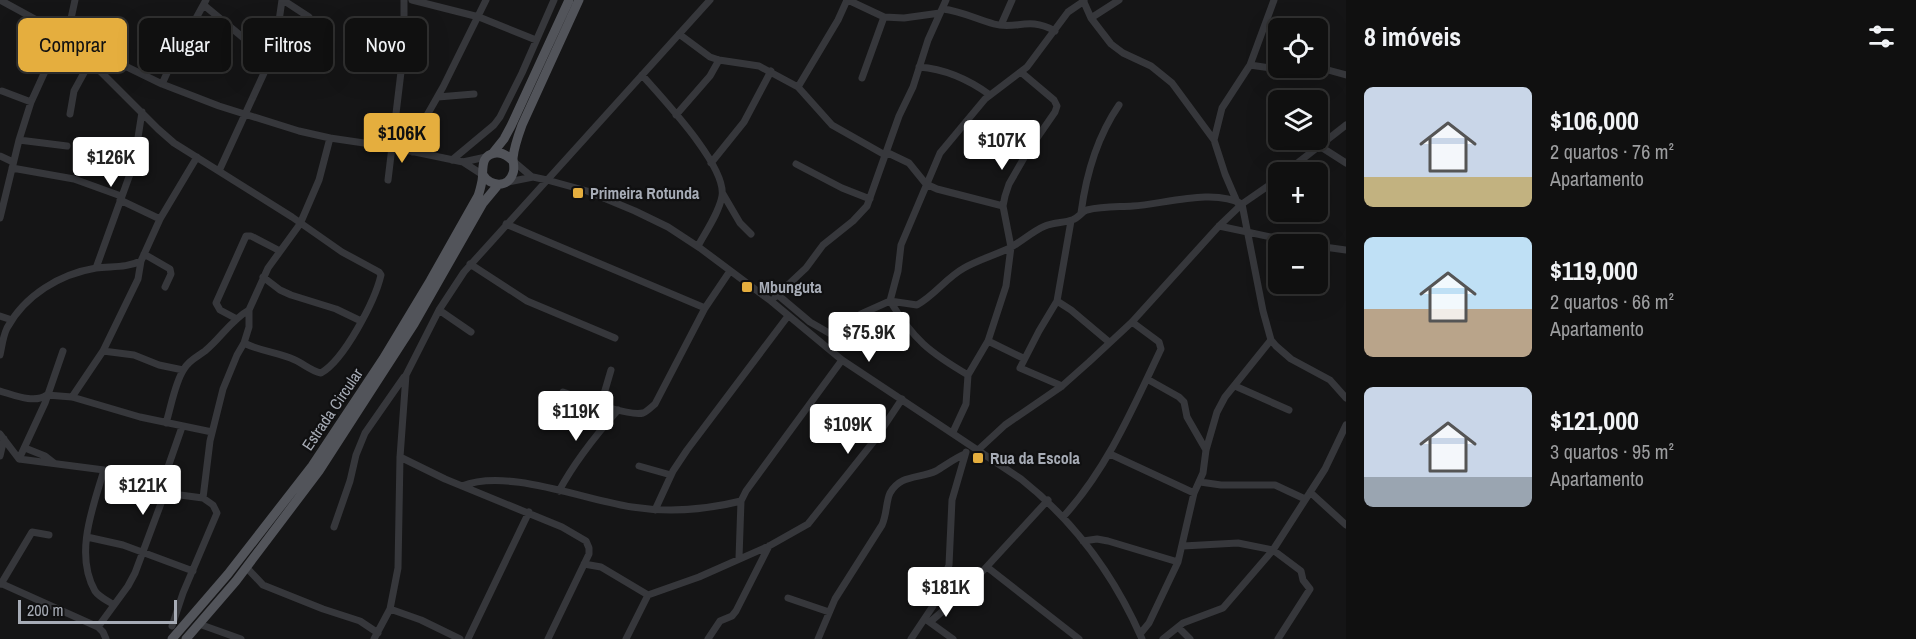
<!DOCTYPE html>
<html lang="pt">
<head>
<meta charset="utf-8">
<style>
	:root { --surface:#101010; --page:#191919; --text:#f1f3f6; --muted:#9c9d9f; --line:#303030; --accent:#e5ae3e }
	body { margin:0; font-family:"Archivo Narrow",sans-serif; background:var(--page); color:var(--text); height:100vh; display:flex; flex-direction:column; font-size:22px; white-space:nowrap }
	* { box-sizing:border-box; margin:0 }
	p { font-size:20px; color:var(--muted) }
	.icon { flex:none; width:33px; height:33px; fill:none; stroke:currentColor; stroke-width:2; stroke-linecap:round; stroke-linejoin:round }
	.map { position:relative; flex:1; overflow:hidden }
	.details { display:flex; flex-direction:column; background:var(--surface); width:570px }
	.details>* { flex:none }
	.hud { position:absolute; left:18px; top:18px; width:570px; height:54px; display:flex; gap:12px }
	.buttons { position:absolute; left:1268px; top:18px; display:grid; gap:12px }
	.buttons a { display:grid; place-items:center; width:60px; height:60px; border-radius:9px; background:var(--surface); box-shadow:0 6px 24px #0002,0 0 0 2px var(--line); font-size:30px }
	.scale { position:absolute; left:18px; bottom:15px; width:159px; box-sizing:border-box; padding-left:6px; border:3px solid #a7acb6; border-top:0; font-size:16px; line-height:21px; white-space:nowrap; color:#a7acb6; -webkit-text-stroke:4px #101011; paint-order:stroke }
	.price { position:absolute; translate:-50% -51px; padding:0 14px; border-radius:6px; background:#fff; color:#222; font-size:20px; line-height:39px; filter:drop-shadow(0 2px 3px #0008) }
	.price::after { content:''; position:absolute; left:50%; top:36px; width:18px; height:14px; margin-left:-9px; background:inherit; clip-path:polygon(0 0,100% 0,50% 100%) }
	.price.current { background:var(--accent); color:#111 }
	ul { padding:0; list-style:none }
	li { display:flex; align-items:center; gap:18px; height:150px; padding:0 18px }
	li span { display:grid; place-items:center; flex:none; width:168px; height:120px; border-radius:9px; color:#555 }
	li>.icon { margin-inline-start:auto }
	span .icon { width:72px; height:72px; fill:#fffc; stroke-width:1 }
	li b { font-size:26px }
	h2 { display:flex; justify-content:space-between; align-items:center; height:72px; padding:0 18px; font-size:26px }
	.tag { padding:0 21px; border-radius:9px; background:var(--surface); box-shadow:0 6px 24px #0002,0 0 0 2px var(--line); font-size:21px; line-height:54px }
	.tag.current { background:var(--accent); color:#111 }
	main { display:flex; flex:1; min-height:0 }
	.map>svg:first-child { display:block }
	.lines { fill:none; stroke-linecap:round; stroke-linejoin:round }
	.minor { stroke:#36373b; stroke-width:7 }
	.major { stroke:#52545a; stroke-width:9 }
	.poi-dot { fill:#e5ae3e; stroke:#101011; stroke-width:2 }
	.labels { text-anchor:middle; stroke-width:4.5; stroke-linejoin:round; paint-order:stroke }
	.poi-label { font-size:16px; font-weight:bold; fill:#a7acb6; stroke:#101011; text-anchor:start }
	.street-label { font-size:16px; fill:#a7acb6; stroke:#101011 }
</style>
</head>
<body>
<main>
<div class="map">
<svg width="1346" height="639" viewBox="0 0 1346 639">
	<rect width="100%" height="100%" fill="#151516"/>
	<g class="lines">
		<path class="minor" d="M0 0 88 48 162 84 219 106 299 131 330 138 391 147 463 162 486 157
			M283 0 309 17 320 32 326 35
			M412 0 479 17 536 40
			M847 0 838 20 798 87 832 125 885 155
			M848 0 884 17 904 18 940 13
			M1083 0 1091 18 1111 44 1123 53 1151 66 1172 83 1214 140 1225 174 1237 202
			M205 6 270 60
			M943 9C961 11 976 19 994 24 1017 30 1028 16 1055 31
			M1091 18 1119 0
			M1001 25 1012 0
			M679 34 710 57 719 60 759 66 798 87
			M67 37 75 0
			M88 48 91 60 95 66 158 129 174 143 292 217 342 252 379 272 381 275C375 301 344 360 321 373 311 371 304 364 295 360 278 352 262 352 244 343
			M1250 65 1277 69 1328 70 1346 75
			M919 67C946 69 968 79 990 95
			M642 75C662 98 727 166 722 196 719 213 706 231 698 246
			M862 78 884 17
			M162 84 172 62 206 0
			M2 91 31 102
			M438 97 474 94
			M70 114 74 91 91 60
			M676 115 710 76 719 60
			M19 140 67 146
			M1214 140 1222 108 1250 65 1274 0
			M1321 147 1346 163
			M412 152 418 131 443 87 486 0
			M886 152 909 163 926 184 937 189 1003 206
			M0 156 13 162
			M452 160 494 125 500 117 522 73 554 0
			M513 161 532 177
			M463 162 483 175
			M711 163 744 122 771 71
			M796 164 842 188 870 199
			M12 168 74 179 121 196
			M219 171 270 60 276 42 282 0
			M1286 172 1346 125
			M388 180 404 47V0
			M508 182 533 177 547 180 587 191 635 211 668 227 700 248 771 301 842 360 1021 479C1074 521 1115 577 1142 639
			M723 194 740 223 751 234
			M120 200 160 219
			M1081 213C1086 175 1097 137 1119 105
			M0 218 19 140 31 102 62 34
			M506 224 705 308
			M1219 226 1304 244
			M1317 246 1346 250
			M144 254 170 269 171 274 165 287
			M470 264 527 301 615 338
			M96 268 134 163 142 112
			M263 277 280 290 291 295 336 309 361 321
			M778 295 810 322 829 333 861 314 890 301 917 305C935 295 946 278 964 268 978 260 995 255 1010 248 1022 241 1033 231 1045 226 1054 222 1064 223 1072 220 1079 218 1081 212 1087 210 1103 206 1117 207 1133 206 1164 204 1214 188 1242 204L1263 311 1271 340 1276 346 1291 359 1330 380 1346 398
			M775 297 806 268 823 245 853 221 867 206 899 116 913 87 928 40 946 0
			M1057 301 1071 310 1109 342
			M439 310 471 332
			M0 316 12 320
			M235 318 220 310 216 303 246 236H251L280 251
			M988 341 1023 358
			M103 351 134 355 159 365 183 370
			M0 355C2 346 3 336 7 328 25 295 60 274 96 268 112 266 126 268 141 261
			M968 375C929 352 914 340 890 301L898 271 901 245 940 153 985 99 1027 67 1068 12 1084 1
			M1147 379 1179 397 1184 402 1187 417 1206 450
			M1062 386 1020 368 1039 331 1057 301 1071 221
			M1235 386 1289 410
			M0 391C14 395 34 404 47 395L72 397 140 417 212 432
			M563 392C579 398 628 417 643 413 648 411 651 407 655 404L705 308 730 271
			M72 397 103 351 138 279 141 261 160 219 197 157
			M601 404 611 370
			M166 423C171 407 175 382 184 369 189 360 197 357 205 351 221 338 231 320 249 310
			M953 432 966 404 968 375 988 341 1006 286 1011 247 1003 206 1005 196 1009 184 1028 151 1055 112 1057 106 1054 100 1022 73
			M0 434 19 459 104 470 180 495 203 498 213 505 217 513 183 593 172 626
			M25 448 45 456 54 463
			M978 450 1005 425 1062 386 1089 362 1132 322 1219 226 1242 204 1278 179
			M1110 454 1194 493
			M0 456 4 439
			M400 457 445 479 562 527 586 541 589 548V554L548 639
			M19 459 45 403 63 351
			M639 466 671 475
			M104 470C93 507 74 554 95 591 99 597 108 601 114 605
			M1200 482 1221 485H1275L1305 499
			M462 486C508 468 584 500 632 507 670 513 705 510 741 501
			M161 487 182 427
			M559 491C575 461 596 435 618 410
			M1310 492 1346 525
			M203 498 210 441 223 389 237 355 244 343 249 327V310L268 268 300 224 319 180 330 138
			M655 510 673 471 687 450 788 316
			M1063 517C1107 469 1133 408 1161 349L1159 342 1132 322
			M334 527 350 481 356 455 365 433 404 377
			M87 537 123 545 193 571
			M1083 541 1097 539 1108 541 1178 562
			M1183 546 1238 543 1273 550 1301 571 1303 580 1310 589 1278 639
			M739 558 741 501 746 491 842 360
			M584 564 601 567 648 595
			M246 567 263 585 323 609 360 621 378 633
			M987 567 1079 639
			M0 583 98 627 103 632 106 639
			M1 584 32 532 49 535
			M788 598 829 612
			M390 609 421 620 460 639
			M928 621 953 639
			M930 622 958 598 1048 500
			M199 624 241 639
			M98 627 128 586 135 573 166 490
			M1178 627 1190 639
			M1140 634 1149 623 1178 562 1194 493 1203 473 1206 450 1217 412 1225 397 1271 340
			M374 639 390 609 398 568 400 457 406 375 439 310 464 272 710 0
			M468 639 529 512
			M626 639 648 595 699 577 769 546 808 524 874 441 902 399
			M708 639 720 621 732 616 736 611 769 546
			M818 639 835 599 882 525C887 514 886 501 890 493 901 474 919 479 936 471 946 465 955 458 965 454
			M911 639 933 606 949 565 952 500 966 452
			M1163 639 1183 623 1223 608 1273 550 1325 469 1346 425"/>
		<path class="major" d="M492 154 504 139 511 126 569 0
			M483 175C490 186 508 189 513 173 515 168 513 163 513 158 514 147 518 136 522 125L579 0
			M172 639 228 574 312 466 383 359 430 281 478 196C480 191 481 186 482 181 484 170 479 155 496 153 503 152 508 156 513 161
			M186 639 236 581 319 471 414 324 483 203 498 185"/>
	</g>
	<g class="poi-dot">
		<rect x="572" y="187" width="12" height="12" rx="3"/>
		<rect x="741" y="281" width="12" height="12" rx="3"/>
		<rect x="972" y="452" width="12" height="12" rx="3"/>
	</g>
	<g class="labels">
		<g class="poi-label">
			<text x="590" y="199">Primeira Rotunda</text>
			<text x="759" y="293">Mbunguta</text>
			<text x="990" y="464">Rua da Escola</text>
		</g>
		<g class="street-label">
			<text transform="translate(332 409) rotate(-56)" y="6">Estrada Circular</text>
		</g>
	</g>
</svg>
<div class="buttons">
<a><svg class="icon" aria-label="locate" viewBox="0 0 24 24"><circle cx="12" cy="12" r="6"/><path d="M12 2v4M12 18v4M2 12h4M18 12h4"/></svg></a>
<a><svg class="icon" aria-label="layers" viewBox="0 0 24 24"><path d="M12 4l9 5-9 5-9-5zM3 14l9 5 9-5"/></svg></a>
<a>+</a>
<a>−</a>
</div>
<div class="scale">200 m</div>
<b class="price current" style="left:402px;top:164px">$106K</b>
<b class="price" style="left:1002px;top:171px">$107K</b>
<b class="price" style="left:111px;top:188px">$126K</b>
<b class="price" style="left:869px;top:363px">$75.9K</b>
<b class="price" style="left:576px;top:442px">$119K</b>
<b class="price" style="left:848px;top:455px">$109K</b>
<b class="price" style="left:143px;top:516px">$121K</b>
<b class="price" style="left:946px;top:618px">$181K</b>
<div class="hud">
<a class="tag current">Comprar</a>
<a class="tag">Alugar</a>
<a class="tag">Filtros</a>
<a class="tag">Novo</a>
</div>
</div>
<section class="details">
<h2>8 imóveis<svg class="icon" aria-label="filters" viewBox="0 0 24 24"><path d="M4 7h16M4 17h16"/><circle cx="9" cy="7" r="2"/><circle cx="15" cy="17" r="2"/></svg></h2>
<ul>
<li><span style="background:linear-gradient(#c9d6e8 75%,#c2b280 0)"><svg class="icon" aria-label="home" viewBox="0 0 24 24"><path d="M3 11l9-7 9 7M6 9v11h12V9"/></svg></span><div><b>$106,000</b><p>2 quartos · 76 m²</p><p>Apartamento</p></div></li>
<li><span style="background:linear-gradient(#bfe0f5 60%,#b9a48a 0)"><svg class="icon" aria-label="home" viewBox="0 0 24 24"><path d="M3 11l9-7 9 7M6 9v11h12V9"/></svg></span><div><b>$119,000</b><p>2 quartos · 66 m²</p><p>Apartamento</p></div></li>
<li><span style="background:linear-gradient(#c9d6e8 75%,#9aa5b1 0)"><svg class="icon" aria-label="home" viewBox="0 0 24 24"><path d="M3 11l9-7 9 7M6 9v11h12V9"/></svg></span><div><b>$121,000</b><p>3 quartos · 95 m²</p><p>Apartamento</p></div></li>
</ul>
</section>
</main>
</body>
</html>
